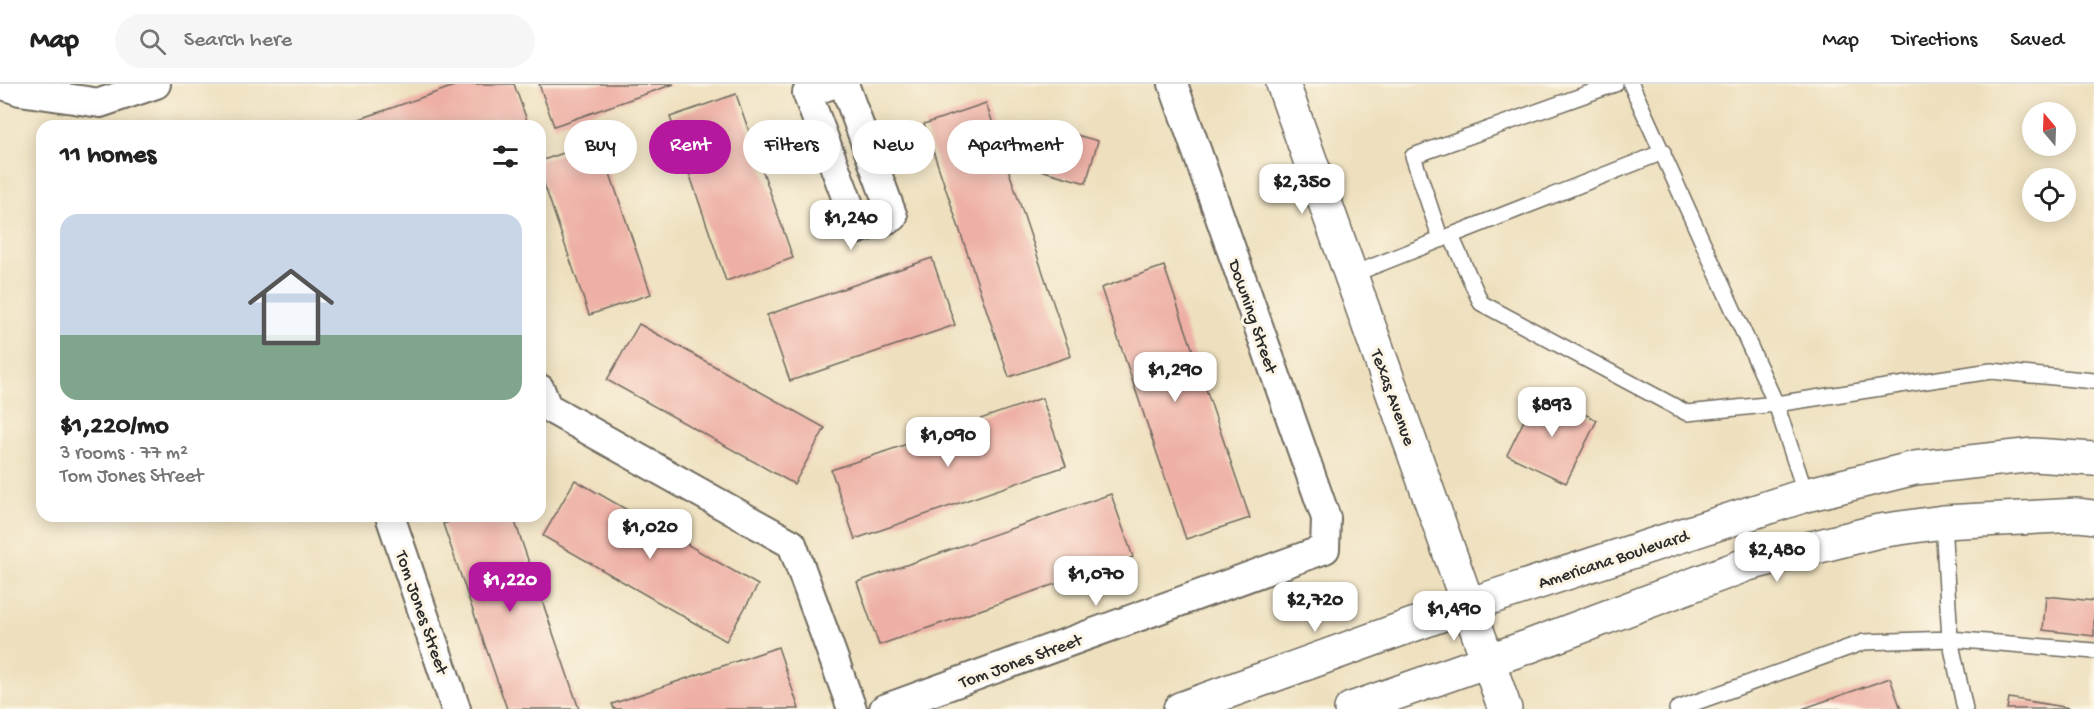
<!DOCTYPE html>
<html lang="en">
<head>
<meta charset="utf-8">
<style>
	:root { --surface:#fff; --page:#f6f6f6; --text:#222; --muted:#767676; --line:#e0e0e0; --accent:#b5179e }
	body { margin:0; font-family:"Gochi Hand",sans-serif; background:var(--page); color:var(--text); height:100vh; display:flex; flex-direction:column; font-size:22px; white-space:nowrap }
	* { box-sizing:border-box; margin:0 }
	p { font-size:20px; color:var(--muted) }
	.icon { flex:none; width:33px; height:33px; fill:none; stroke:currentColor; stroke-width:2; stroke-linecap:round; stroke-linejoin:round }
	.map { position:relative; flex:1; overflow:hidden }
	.drawer { position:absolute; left:36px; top:36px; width:510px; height:402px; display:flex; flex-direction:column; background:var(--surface); border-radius:18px; box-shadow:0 3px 15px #0003 }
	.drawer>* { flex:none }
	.guide { position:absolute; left:564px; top:36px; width:570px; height:54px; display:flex; gap:12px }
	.needle { width:39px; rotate:341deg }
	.buttons { position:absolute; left:2022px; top:18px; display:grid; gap:12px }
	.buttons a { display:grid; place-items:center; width:54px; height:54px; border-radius:50%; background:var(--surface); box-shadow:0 3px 15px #0003; font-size:30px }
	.price { position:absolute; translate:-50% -51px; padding:0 14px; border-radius:12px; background:#fff; color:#222; font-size:20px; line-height:39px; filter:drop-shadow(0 2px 3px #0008) }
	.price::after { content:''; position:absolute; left:50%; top:36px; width:18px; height:14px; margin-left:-9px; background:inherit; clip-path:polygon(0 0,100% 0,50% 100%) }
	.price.on { background:var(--accent); color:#fff }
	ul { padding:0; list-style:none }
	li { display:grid; align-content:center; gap:12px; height:318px; padding:0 24px }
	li+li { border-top:2px solid var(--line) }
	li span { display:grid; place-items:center; height:186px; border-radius:18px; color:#555 }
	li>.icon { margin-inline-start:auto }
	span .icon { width:108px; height:108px; fill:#fffc; stroke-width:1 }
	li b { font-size:26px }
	h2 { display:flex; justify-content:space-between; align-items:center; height:72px; padding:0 24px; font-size:26px }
	.chip { padding:0 21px; border-radius:27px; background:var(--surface); box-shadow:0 3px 15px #0003; font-size:21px; line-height:54px }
	.chip.on { background:var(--accent); color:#fff }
	header { display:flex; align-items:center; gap:36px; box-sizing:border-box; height:84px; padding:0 30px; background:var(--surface); border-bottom:2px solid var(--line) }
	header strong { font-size:28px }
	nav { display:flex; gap:33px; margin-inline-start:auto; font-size:21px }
	.search { width:420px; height:54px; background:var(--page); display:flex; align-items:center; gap:15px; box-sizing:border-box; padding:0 21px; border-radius:33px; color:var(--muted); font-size:22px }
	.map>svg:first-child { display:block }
	.building { fill:#eeb0a6 }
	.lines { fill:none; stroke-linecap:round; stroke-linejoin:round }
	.service-casing { stroke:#6f6a5e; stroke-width:18 }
	.minor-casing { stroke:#6f6a5e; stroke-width:32 }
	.tertiary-casing { stroke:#6f6a5e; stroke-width:36 }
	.secondary-casing { stroke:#6f6a5e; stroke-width:36 }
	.service { stroke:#fff; stroke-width:15 }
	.minor { stroke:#fff; stroke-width:28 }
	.tertiary { stroke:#fff; stroke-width:33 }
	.secondary { stroke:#fff; stroke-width:33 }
	.labels { text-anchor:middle; stroke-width:6; stroke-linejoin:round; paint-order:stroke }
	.street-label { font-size:18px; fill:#2b2b2b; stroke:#fcf5e5 }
</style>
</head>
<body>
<header>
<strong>Map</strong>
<div class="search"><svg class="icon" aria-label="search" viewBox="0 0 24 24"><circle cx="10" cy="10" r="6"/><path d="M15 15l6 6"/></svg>Search here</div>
<nav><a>Map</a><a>Directions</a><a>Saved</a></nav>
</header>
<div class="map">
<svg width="2094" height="625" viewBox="0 0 2094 625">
	<rect width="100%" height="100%" fill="#fcf5e5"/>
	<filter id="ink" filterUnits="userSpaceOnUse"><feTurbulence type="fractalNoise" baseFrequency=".0167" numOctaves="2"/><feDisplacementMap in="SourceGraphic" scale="12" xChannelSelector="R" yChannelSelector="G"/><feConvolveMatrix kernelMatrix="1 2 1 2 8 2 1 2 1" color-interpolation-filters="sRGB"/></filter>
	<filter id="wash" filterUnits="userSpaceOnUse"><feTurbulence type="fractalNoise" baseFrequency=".008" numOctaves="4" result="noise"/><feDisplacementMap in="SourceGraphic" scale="24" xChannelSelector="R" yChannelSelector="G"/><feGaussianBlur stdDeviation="1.35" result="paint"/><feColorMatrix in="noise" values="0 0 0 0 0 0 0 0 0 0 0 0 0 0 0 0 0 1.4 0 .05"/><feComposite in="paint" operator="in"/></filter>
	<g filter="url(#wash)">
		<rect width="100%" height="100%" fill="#eee0be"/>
		<g id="blocks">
			<path class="building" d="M460 0H514L529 42H340Z
				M539 0H674L554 42Z
				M736 10 793 174 726 197 670 33Z
				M986 19 1071 272 1009 293 924 40Z
				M1038 40 1098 57 1086 99 1026 82Z
				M599 57 651 210 589 231 540 88V77Z
				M932 174 955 241 790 297 767 231Z
				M1164 182 1250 434 1186 455 1101 204Z
				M639 240 825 344 794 400 607 296Z
				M1538 308 1597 336 1566 399 1507 371Z
				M1042 314 1066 382 855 455 831 386Z
				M575 396 758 501 726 557 543 452Z
				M1111 410 1133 473 879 561 857 498Z
				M466 432H513L579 625H507L443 440Z
				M2046 512 2094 517V552L2043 546Z
				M778 563 799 625H614L612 620Z
				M1890 594 1901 625H1802Z
				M2009 614 2070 624V625H2007Z"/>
		</g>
	</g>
	<g filter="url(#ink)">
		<use href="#blocks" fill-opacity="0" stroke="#6f6a5e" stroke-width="1.5"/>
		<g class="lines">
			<defs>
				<path id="service" d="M1451 152 1481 219 1687 329 1776 320 1631 0
					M1441 156 1413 72 1615 0
					M1351 191 1663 68
					M1806 411 1776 320 1991 287 2094 297
					M1943 438 1950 555 2094 567
					M1677 625 1864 558 1950 555 1965 625"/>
				<path id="minor" d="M0 0 20 7 100 19 156 0
					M833 0 807 9 858 145 893 133 844 0
					M540 305 547 323 792 460 852 625
					M390 432 456 625
					M884 625 1325 465 1326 434 1173 0"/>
				<path id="tertiary" d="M1283 0 1505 625"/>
				<path id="secondary" d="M1180 625 1468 521 1806 411 1915 384 2034 371 2094 375
					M1351 625 1527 563 1748 480 1879 447 1943 438 2078 431 2094 433"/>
			</defs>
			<use href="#service" class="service-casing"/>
			<use href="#minor" class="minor-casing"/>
			<use href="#tertiary" class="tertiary-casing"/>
			<use href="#secondary" class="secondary-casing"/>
			<use href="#service" class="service"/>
			<use href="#minor" class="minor"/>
			<use href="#tertiary" class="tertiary"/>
			<use href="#secondary" class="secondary"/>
		</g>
	</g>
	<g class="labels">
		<g class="street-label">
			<text transform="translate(1254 232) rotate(71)" y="6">Downing Street</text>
			<text transform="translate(1394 313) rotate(70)" y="6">Texas Avenue</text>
			<text transform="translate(1613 474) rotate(-18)" y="6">Americana Boulevard</text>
			<text transform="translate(423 528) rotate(71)" y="6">Tom Jones Street</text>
			<text transform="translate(1020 576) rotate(-20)" y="6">Tom Jones Street</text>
		</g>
	</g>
</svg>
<div class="buttons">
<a><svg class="needle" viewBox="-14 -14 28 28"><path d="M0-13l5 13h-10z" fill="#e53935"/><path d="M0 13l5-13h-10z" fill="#767676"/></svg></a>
<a><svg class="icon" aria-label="locate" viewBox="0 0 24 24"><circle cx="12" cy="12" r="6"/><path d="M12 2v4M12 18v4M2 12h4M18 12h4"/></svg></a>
</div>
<b class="price" style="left:1302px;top:131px">$2,350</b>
<b class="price" style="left:851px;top:167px">$1,240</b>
<b class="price" style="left:1175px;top:319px">$1,290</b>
<b class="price" style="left:1552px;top:354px">$893</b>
<b class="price" style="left:948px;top:384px">$1,090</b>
<b class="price" style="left:650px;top:476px">$1,020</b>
<b class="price" style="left:1777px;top:499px">$2,480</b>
<b class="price" style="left:1096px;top:523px">$1,070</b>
<b class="price on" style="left:510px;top:529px">$1,220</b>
<b class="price" style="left:1315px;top:549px">$2,720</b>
<b class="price" style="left:1454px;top:558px">$1,490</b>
<div class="guide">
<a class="chip">Buy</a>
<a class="chip on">Rent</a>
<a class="chip">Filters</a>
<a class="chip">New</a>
<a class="chip">Apartment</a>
</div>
<section class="drawer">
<h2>11 homes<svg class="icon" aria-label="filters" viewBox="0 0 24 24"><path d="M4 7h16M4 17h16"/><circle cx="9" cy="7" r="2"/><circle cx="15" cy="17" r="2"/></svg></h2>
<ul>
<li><span style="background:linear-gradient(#c9d6e8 65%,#7fa58c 0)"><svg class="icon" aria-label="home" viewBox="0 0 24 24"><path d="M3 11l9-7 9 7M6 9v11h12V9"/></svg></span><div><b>$1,220/mo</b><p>3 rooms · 77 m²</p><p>Tom Jones Street</p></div></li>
</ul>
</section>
</div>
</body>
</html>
